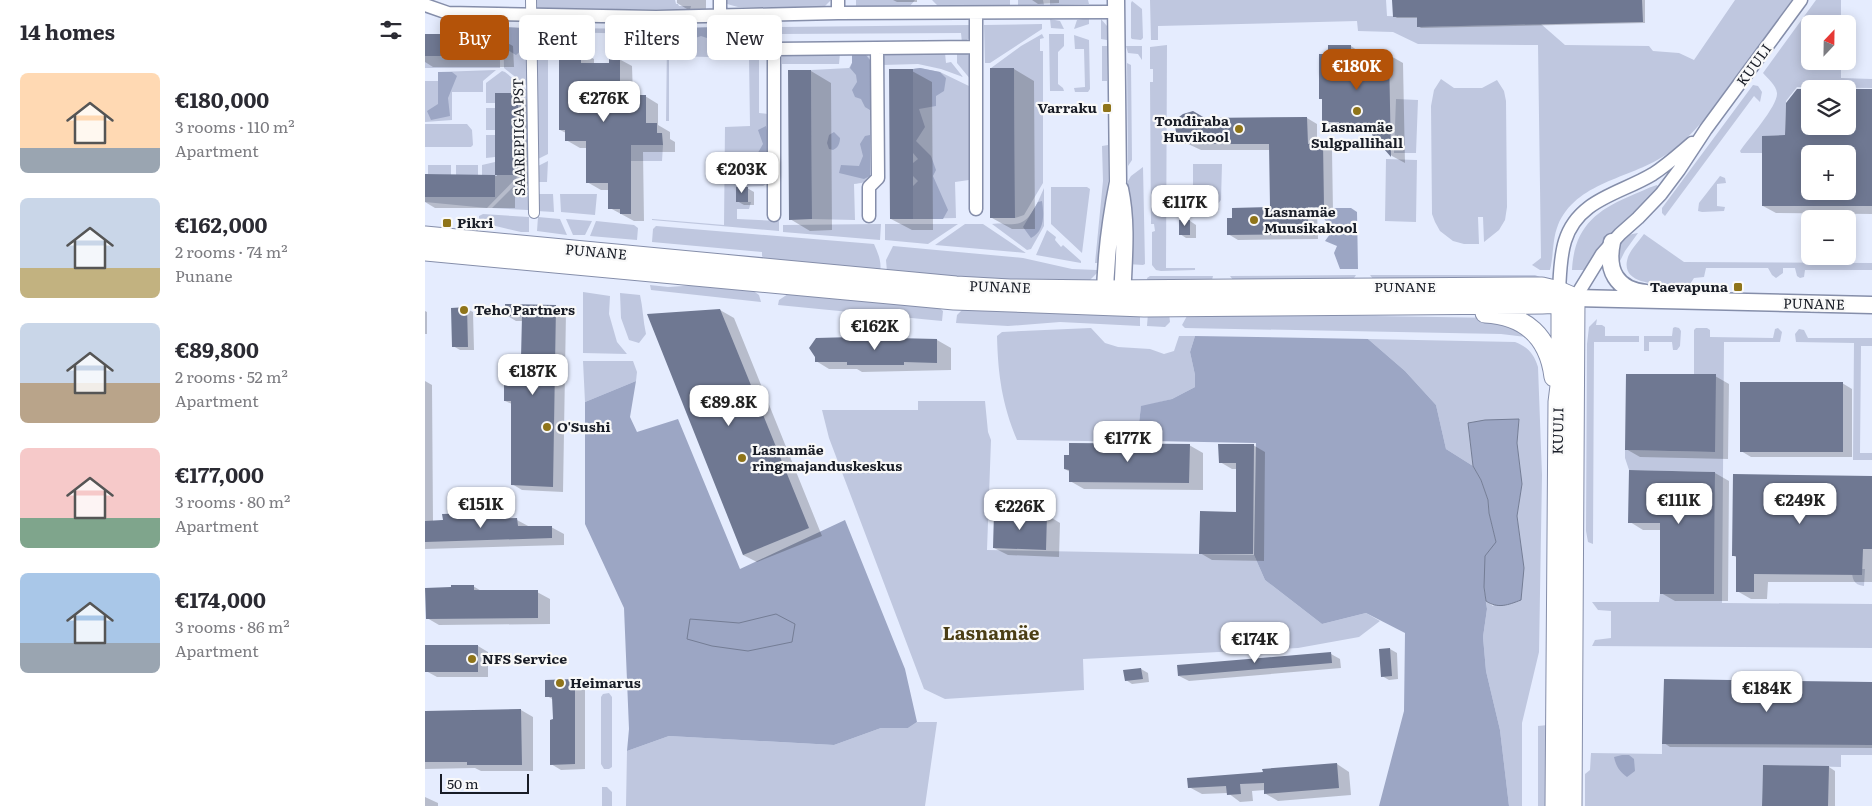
<!DOCTYPE html>
<html lang="en">
<head>
<meta charset="utf-8">
<style>
	:root { --surface:#fff; --page:#f2f2f3; --text:#2b2b33; --muted:#7c7c81; --accent:#b45309 }
	body { margin:0; font-family:Literata,serif; background:var(--page); color:var(--text); height:100vh; display:flex; flex-direction:column; font-size:19px; white-space:nowrap }
	* { box-sizing:border-box; margin:0 }
	p { font-size:16px; color:var(--muted) }
	.icon { flex:none; width:28px; height:28px; fill:none; stroke:currentColor; stroke-width:2; stroke-linecap:round; stroke-linejoin:round }
	.map { position:relative; flex:1; overflow:hidden }
	.drawer { display:flex; flex-direction:column; background:var(--surface); width:425px }
	.drawer>* { flex:none }
	.top-card { position:absolute; left:15px; top:15px; width:475px; height:45px; display:flex; gap:10px }
	.needle { width:32px; rotate:22deg }
	.controls { position:absolute; left:1376px; top:15px; display:grid; gap:10px }
	.controls a { display:grid; place-items:center; width:55px; height:55px; border-radius:8px; background:var(--surface); box-shadow:0 2px 12px #0003; font-size:25px }
	.scale { position:absolute; left:15px; bottom:12px; width:89px; box-sizing:border-box; padding-left:5px; border:2px solid #181c26; border-top:0; font-size:14px; line-height:18px; white-space:nowrap; color:#181c26; -webkit-text-stroke:4px #f9f9f9; paint-order:stroke }
	.price { position:absolute; translate:-50% -42px; padding:0 11px; border-radius:10px; background:#fff; color:#222; font-size:16px; line-height:32px; filter:drop-shadow(0 1px 2px #0008) }
	.price::after { content:''; position:absolute; left:50%; top:30px; width:15px; height:11px; margin-left:-8px; background:inherit; clip-path:polygon(0 0,100% 0,50% 100%) }
	.price.selected { background:var(--accent); color:#fff }
	ul { padding:0; list-style:none }
	li { display:flex; align-items:center; gap:15px; height:125px; padding:0 20px }
	li span { display:grid; place-items:center; flex:none; width:140px; height:100px; border-radius:8px; color:#555 }
	li>.icon { margin-inline-start:auto }
	span .icon { width:60px; height:60px; fill:#fffc; stroke-width:1 }
	li b { font-size:21px }
	h2 { display:flex; justify-content:space-between; align-items:center; height:60px; padding:0 20px; font-size:21px }
	.pill { padding:0 18px; border-radius:8px; background:var(--surface); box-shadow:0 2px 12px #0003; font-size:18px; line-height:45px }
	.pill.selected { background:var(--accent); color:#fff }
	main { display:flex; flex:1; min-height:0 }
	.map>svg:first-child { display:block }
	.green { fill:#bfc7df }
	.forest { fill:#9ca6c4 }
	.water { fill:#9ca6c4; stroke:#747d95 }
	.shadow { fill:#0003; fill-rule:evenodd }
	.building { fill:#6f7892; fill-rule:evenodd }
	.lines { fill:none; stroke-linecap:round; stroke-linejoin:round }
	.pedestrian-casing { stroke:#858eaa; stroke-width:12 }
	.minor-casing { stroke:#858eaa; stroke-width:15 }
	.tertiary-casing { stroke:#858eaa; stroke-width:19 }
	.secondary-casing { stroke:#858eaa; stroke-width:21 }
	.pedestrian { stroke:#fff; stroke-width:10 }
	.minor { stroke:#fff; stroke-width:12 }
	.tertiary { stroke:#fff; stroke-width:16 }
	.secondary { stroke:#fff; stroke-width:19 }
	.poi-dot { fill:#8f7419; stroke:#f9f9f9; stroke-width:2 }
	.labels { text-anchor:middle; stroke-width:4.5; stroke-linejoin:round; paint-order:stroke }
	.street-label { font-size:14px; fill:#181c26; stroke:#f9f9f9 }
	.poi-label { font-size:14px; font-weight:bold; fill:#181c26; stroke:#f9f9f9; text-anchor:start }
	.district-label { font-size:19px; font-weight:bold; fill:#4b3e15; stroke:#f9f9f9 }
</style>
</head>
<body>
<main>
<section class="drawer">
<h2>14 homes<svg class="icon" aria-label="filters" viewBox="0 0 24 24"><path d="M4 7h16M4 17h16"/><circle cx="9" cy="7" r="2"/><circle cx="15" cy="17" r="2"/></svg></h2>
<ul>
<li><span style="background:linear-gradient(#ffd9b3 75%,#9aa5b1 0)"><svg class="icon" aria-label="home" viewBox="0 0 24 24"><path d="M3 11l9-7 9 7M6 9v11h12V9"/></svg></span><div><b>€180,000</b><p>3 rooms · 110 m²</p><p>Apartment</p></div></li>
<li><span style="background:linear-gradient(#c9d6e8 70%,#c2b280 0)"><svg class="icon" aria-label="home" viewBox="0 0 24 24"><path d="M3 11l9-7 9 7M6 9v11h12V9"/></svg></span><div><b>€162,000</b><p>2 rooms · 74 m²</p><p>Punane</p></div></li>
<li><span style="background:linear-gradient(#c9d6e8 60%,#b9a48a 0)"><svg class="icon" aria-label="home" viewBox="0 0 24 24"><path d="M3 11l9-7 9 7M6 9v11h12V9"/></svg></span><div><b>€89,800</b><p>2 rooms · 52 m²</p><p>Apartment</p></div></li>
<li><span style="background:linear-gradient(#f6c9c9 70%,#7fa58c 0)"><svg class="icon" aria-label="home" viewBox="0 0 24 24"><path d="M3 11l9-7 9 7M6 9v11h12V9"/></svg></span><div><b>€177,000</b><p>3 rooms · 80 m²</p><p>Apartment</p></div></li>
<li><span style="background:linear-gradient(#a9c7e8 70%,#9aa5b1 0)"><svg class="icon" aria-label="home" viewBox="0 0 24 24"><path d="M3 11l9-7 9 7M6 9v11h12V9"/></svg></span><div><b>€174,000</b><p>3 rooms · 86 m²</p><p>Apartment</p></div></li>
</ul>
</section>
<div class="map">
<svg width="1447" height="806" viewBox="0 0 1447 806">
	<rect width="100%" height="100%" fill="#e5ecfe"/>
	<path class="green" d="M111 0H250L251 4H253L254 6H266L265 10 111 8Z
		M300 0H406L399 7H313L302 4Z
		M431 0H490L485 6H431Z
		M507 0H585V6H513Z
		M593 0H618L619 5H593Z
		M625 0H663L664 4 625 5Z
		M725 0H961L962 16 992 17V27L1116 24 1140 45 1224 46 1228 51 1254 53 1269 60 1310 0H1367L1278 121C1266 134 1254 147 1239 156 1204 179 1151 182 1133 225 1127 240 1129 254 1125 270H1115L1107 265 1116 258 1113 45 993 44 968 32 933 31 932 21 733 26V40H726Z
		M1391 0H1416V24H1385V61H1416V78L1447 79V88L1372 87 1361 101 1360 135 1338 136 1337 153H1316L1315 151C1323 139 1353 106 1352 93 1351 85 1343 79 1338 73Z
		M707 1 717 9 718 38 716 40 707 39 706 38V3Z
		M664 18V24L649 29 652 20Z
		M625 19 635 21 639 29 626 28Z
		M676 19 682 26V40L676 39Z
		M617 24V29L565 63H560L559 25Z
		M547 25 545 38 537 43 536 33 355 34V27Z
		M339 26 342 32 343 59H334V113L343 114V183L338 186 311 187V202H326L324 209H312V219L354 221V231L227 220V219L299 225 300 127 325 126 324 58 244 56V121H241L242 42 238 40 236 33 238 29Z
		M57 27H75V68H0V56H68V34H57Z
		M78 27 101 28 102 86 79 68Z
		M111 28H123V154L113 159Z
		M135 28 224 29 226 33 224 38 221 40 217 37V34L135 32Z
		M617 34 619 38 615 39V51H618V183L599 215 590 218 589 68H566L596 46Z
		M624 34H639V46L633 52V84L638 88 639 91H625Z
		M649 35 664 40 665 89 663 92H650L649 88 660 87 659 49H650Z
		M742 45 741 268H770V270L736 271 731 270 727 265V232L730 231 729 224H726L725 82H728V69H725V47Z
		M677 46H682V81H677Z
		M701 46H717V60L713 54 703 53Z
		M457 52 520 53 521 63 526 62 538 77 516 69 493 64 457 65Z
		M415 53 414 64H357V55Z
		M427 53 443 55 445 60V176C442 183 436 183 429 184L430 220 387 219 386 70 424 68 427 63Z
		M532 53H541L546 57V80L532 63Z
		M702 63 706 65 707 160 703 166Z
		M495 68 515 72 546 87 547 175 544 180 530 182 531 218 488 219V69Z
		M71 70 58 81V92H27V120L0 122V81H13V72Z
		M77 71 80 72 102 90 103 166 62 208 0 202V197H70V175H57V165L70 162 71 175H93V93H70V103H61V83Z
		M1016 79 1029 88H1057L1072 80 1079 91 1081 101 1082 207 1080 220 1074 230 1059 242 1058 217H1053L1054 244H1039L1028 241 1015 231 1010 222 1007 214 1006 106 1009 90Z
		M1328 85 1333 86 1337 92 1335 102 1329 96 1240 216 1237 213V208Z
		M971 99 993 100 991 153H969Z
		M61 108H70V130H61Z
		M0 124H42L47 130 48 145 46 147H0Z
		M61 135H70V157L61 158Z
		M206 145H238L237 161H206Z
		M683 145V182L675 263H670L678 181 677 146Z
		M961 159 992 160 991 222 960 221Z
		M123 161 122 182H113V166Z
		M768 164H797L796 200 792 205 770 203 768 200Z
		M3 165H26V175L3 174Z
		M31 165H53V175H31Z
		M718 167 720 264 718 265 702 264 703 181 706 176Z
		M103 172V210L67 208Z
		M1295 176 1300 178 1301 183 1292 184V206L1300 207 1299 211 1277 212 1273 211 1274 203Z
		M1232 185 1234 189 1160 270H1147C1149 230 1168 212 1203 197 1213 193 1222 188 1232 185Z
		M626 187H662L665 189 657 253 626 224Z
		M619 188V226L606 249 602 250 567 224C576 222 586 226 595 223 607 219 614 199 619 188Z
		M113 194H128L129 212 112 211Z
		M135 194H172L170 215 136 212Z
		M58 214 104 217V232H96L54 222V216Z
		M113 217 135 219 142 235 112 231Z
		M141 219 167 221 160 235H148Z
		M171 221 209 225 213 228 212 240 165 236Z
		M456 224 455 240 358 232V225Z
		M460 224H533L503 244 460 240Z
		M540 224H558L601 253 510 245Z
		M231 226 449 244C453 253 457 262 455 272L341 261 337 256V252L227 242 228 229Z
		M622 230 631 237 630 240 636 247 638 245 656 261V263L611 255Z
		M1213 233 1200 251 1194 263 1190 261C1192 245 1195 235 1213 233Z
		M1219 234 1259 262 1447 263V270H1380L1379 277 1375 278 1372 276 1370 268H1358V273L1351 278 1347 275 1343 268H1281L1279 277 1269 278 1265 284C1248 284 1192 290 1203 257 1206 249 1214 241 1219 234Z
		M468 246 598 258 647 269 672 270 673 272 665 280 600 283 462 272 461 260Z
		M931 275 927 281 808 280 805 276Z
		M945 275H1110L1115 277 1107 280 948 279Z
		M725 276H788L787 280 723 283 722 278Z
		M225 285 243 287 273 285 327 290 334 295 336 302 226 290Z
		M158 292 185 296 184 314 192 342 202 354 158 353Z
		M195 293 215 295C218 308 218 321 221 334L214 343 204 340 196 318Z
		M363 294 512 306 518 311 517 321 353 305 354 300Z
		M538 309 715 313V326L635 322 583 326 531 323 532 315Z
		M723 313H744L745 322 740 327 722 326Z
		M766 313 1073 318 1102 337 1076 334 760 328 757 325 762 316Z
		M1172 319 1171 325H1177L1180 327V336H1214V342H1169L1168 544 1163 542 1161 531 1162 344 1164 327Z
		M1250 327 1254 328 1256 331 1255 346 1252 350H1248L1247 342H1224V351H1219V336H1247L1248 328Z
		M666 328 680 343 693 347 725 349 739 354 749 351 754 336H770L765 352 770 375V387L747 399 716 407 714 423 728 442 592 440C577 404 573 375 572 336L577 332Z
		M1271 328H1282L1285 330V337L1348 338 1350 329 1353 328 1357 332 1355 342H1299L1297 603 1447 604V648L1167 646 1170 640 1186 638V611L1173 610 1167 602H1234L1235 594H1289L1290 472 1204 470 1200 458V450L1289 452 1269 374V330Z
		M1374 329 1379 330 1383 338H1447V346H1436L1435 453H1447V460H1428L1429 343 1371 342 1370 334Z
		M943 339 1090 342C1103 347 1109 354 1113 367L1117 475 1114 652 1097 723V806H1084L1075 730 1061 671 1058 637 1062 609 1061 601 1068 606 1099 568 1092 516 1097 484 1092 443 1094 420 1043 423 1048 466 1021 449 1011 405 980 371Z
		M158 361H208L212 372 211 381 160 402Z
		M493 401H560L563 432 566 440 562 550 829 555 840 580 897 624 941 613 955 621 934 637 873 648 658 659 659 690 520 699 499 689 404 438 397 410H493Z
		M1427 569H1440L1439 586C1428 585 1427 578 1427 569Z
		M184 693 187 697V767L184 769H179L176 764V697L178 694Z
		M492 722H512L500 806H201L202 751 244 736 409 745 456 728H483Z
		M1123 725V806H1113V726Z
		M1237 744 1447 745V755H1416V767L1338 765 1337 806H1160V774L1165 770 1166 753 1237 754Z
		M177 787H182L187 792V806H177Z"/>
	<path class="forest" d="M78 27 96 28 99 48 91 55 79 48Z
		M294 27 295 34 291 41 276 36 262 41 253 40 250 33 253 28Z
		M427 53 440 54 445 60V110L440 107 436 99 430 97 427 90 432 82 431 75 425 68 427 63Z
		M495 68 515 72 521 78 519 91 511 96V106L494 109 500 127 491 141 506 156 511 170 508 176 523 210 518 219H488V186L493 181 488 176V163L493 159 488 153V69Z
		M13 72H27L32 76 23 98 25 116 6 120 2 111 13 104Z
		M341 126 343 135 344 167 340 170 332 165 331 156 338 144 333 130Z
		M409 132 415 138C415 143 413 148 408 150L404 149 402 143 404 135Z
		M445 135V176L439 179 414 173 416 165 434 166 438 156 435 144 440 136Z
		M617 201C619 214 620 231 606 238L598 227 613 202Z
		M900 208H926L932 212 933 269H915L909 253 912 246 900 241 908 230 897 216Z
		M770 336 943 339 980 371 1011 405 1021 449 1048 466 1056 480 1063 500 1064 513 1071 542 1059 587 1062 609 1058 637 1061 671 1075 730 1084 806H954L979 711 980 633 941 613 897 624 840 580 829 555 831 443 727 441 714 423 716 406 747 399 770 387V375L765 352Z
		M211 381 205 417 212 432 253 419 315 569 420 520 480 669 492 722 483 728H456L409 745 244 736 202 751 204 729 199 608 160 524V402Z
		M1197 755H1204L1209 759 1210 771 1202 777C1194 771 1191 766 1189 757Z"/>
	<path class="water" d="M1094 419 1092 443 1097 484 1092 516 1099 568 1096 600C1083 605 1073 609 1061 601L1059 587 1060 556 1071 542 1064 513 1063 500 1056 480 1048 466 1043 423 1060 420Z
		M351 614 370 624 367 642 323 651 287 646 262 639 265 619 314 623Z"/>
	<path class="shadow" d="M252 0H281V9H262L252 3Z
		M468 0H492V2H472Z
		M607 0H634V3L613 4Z
		M969 0H1220V23L996 28 993 26V18H972L969 16Z
		M0 35H68L88 46 89 67H8L0 62Z
		M926 46 939 55H964L978 63 980 163 967 156 947 134H940L925 129H912L899 121 898 100 895 98 904 55Z
		M156 52 169 59V64H185L194 59 207 66 208 96H220L233 104V125L245 132V139L250 142V152H218L219 221H209L185 208 184 190H176L162 182V148H155L141 140V133L135 130Z
		M589 69 609 81 610 229H587L567 218Z
		M386 71 406 83 407 230 385 231 365 219Z
		M487 71 507 82 508 230H487L466 219Z
		M1385 90V126H1422L1447 90V214L1351 213 1338 206 1362 137ZM1385 154H1422V191H1385Z
		M71 94H92L113 106V186H90V208H10L0 202V176H72Z
		M882 118 892 124V145H897L907 150 908 212H892L893 239 813 240 803 234 846 208 845 150H776L761 143 782 119Z
		M322 188 329 192V205H319L312 201Z
		M765 221 771 225V238H761L755 234Z
		M131 306 141 312 138 492 97 490 87 484V404L80 401 97 359 98 321H91L81 315Z
		M42 309 48 312 49 350H35L28 346Z
		M295 310 309 318 397 536 332 562 318 555Z
		M0 311 2 312V334H0Z
		M392 339 512 340 526 348V370L437 372 432 369H404L391 361Z
		M1290 376 1304 384 1303 459 1215 457 1201 449Z
		M0 381 7 385 8 522 49 515 59 520H92L105 527H126L139 534V545L0 549Z
		M1417 383 1427 389V457H1326L1316 451Z
		M764 445 778 453V490L659 489 645 481V472L640 469Z
		M828 445 840 452 839 561 787 560 775 553 812 514V469H807L795 462Z
		M1205 471 1290 473 1304 481 1303 601H1250L1236 593 1237 530H1218L1205 522Z
		M1447 477V582H1343L1342 599H1326L1312 591V558L1309 556Z
		M622 515 635 523 634 557 583 555 569 548Z
		M48 586 58 592H112L125 599V624L14 625 2 618Z
		M1 646H53L63 652V677H12L1 671Z
		M965 649 972 653 973 679 964 680 957 676Z
		M906 654 915 659 916 668 764 681 754 676Z
		M716 669 723 673 724 682 707 684 701 680 700 671Z
		M149 680 160 686V769L136 770 126 764 129 700 122 696Z
		M1447 683V748L1245 747 1239 743Z
		M96 710 108 717V771H56L50 768 0 769V712Z
		M912 764 924 772 926 795 853 801 841 794 840 790 827 791 828 801 815 802 803 793 777 794 764 787 839 773Z
		M1404 767 1410 771V806H1339Z
		M0 797 13 803V806H0Z"/>
	<path class="building" d="M967 0H1217L1218 22 992 27V17H968Z
		M0 34H69V56H0Z
		M903 45H926V54H964L966 157 947 135V130H937V127H925V124H914V122H897V99H894V54H903Z
		M134 50H156V63H184V57H195V95H221V123H232V133H237L238 145H206V214H195V209H183V183H161V141H140V130H134Z
		M565 68H589L590 218H565Z
		M464 69H488V219H465Z
		M363 70H386L387 219 364 220Z
		M1372 89H1385V126H1422V89H1447V206H1337V136L1360 135 1361 103ZM1385 154H1422V191H1385Z
		M70 93H93V175H70Z
		M768 111 780 118 882 117 883 144 898 143 899 207H883V234L802 235V218H807V208L845 207 844 144H760L752 136 750 127 754 117 758 114Z
		M0 174 70 175V197H0Z
		M311 187H323V202H311Z
		M754 220H765V235H754Z
		M80 304 131 305 128 487 86 485V401H79V358H96L97 316H80Z
		M42 307 43 347H27L26 308Z
		M295 309 384 528 318 555 222 314Z
		M429 337 512 339V363L479 362V365H422V362H390V357L384 348 391 338Z
		M1201 374H1291L1290 452 1200 450Z
		M1315 382H1418V452H1315Z
		M644 443 765 444 764 483 644 482V470L639 469V455H644Z
		M793 444H829L828 554H774L775 511 811 512V463H794Z
		M1204 470 1290 472 1289 594H1235V523H1203Z
		M1308 474 1447 476V549H1438L1437 575 1329 574V592H1311V556H1307Z
		M569 512 622 514 621 550 568 548Z
		M49 513 50 519 92 518 93 526H127V538L0 542V521L18 520 17 514Z
		M26 585H49V590H113V618L1 619 0 588 26 587Z
		M0 645H53V672H0Z
		M965 648 967 676 956 677 954 649Z
		M906 652 907 663 753 676 752 665Z
		M716 668 718 679 700 681 698 670Z
		M150 679V764L125 765V720L128 719 127 697H120V680Z
		M1239 679 1447 682V745L1237 744Z
		M96 709 97 765H42V762H0V711Z
		M912 763 914 788 839 794V783L815 784 816 794 802 795 801 786 763 788 762 778 838 772 837 769Z
		M1338 765 1404 766 1403 806H1337Z"/>
	<g class="lines">
		<defs>
			<path id="pedestrian" d="M106 0 109 213"/>
			<path id="minor" d="M295 0V16
				M0 5 23 13 231 17 413 13 691 12
				M413 13V0
				M551 13V209
				M350 49 551 47
				M349 215V15
				M444 216V187L453 178 452 48
				M1135 298 1134 291C1135 275 1135 257 1140 241 1153 199 1195 194 1228 174 1242 165 1254 154 1267 143
				M1150 298 1177 254 1195 234 1213 218 1236 194 1254 170 1281 129 1376 0"/>
			<path id="tertiary" d="M695 189C703 226 698 265 697 302
				M1187 242C1181 270 1191 290 1221 293
				M1150 298 1447 305
				M680 302C680 261 685 222 693 182L691 0"/>
			<path id="secondary" d="M0 236 531 286 585 289 680 290 1117 287 1134 291 1150 298
				M0 251 529 300 719 307 1117 304 1136 303 1150 298
				M1060 313C1101 315 1124 337 1129 377
				M1130 806 1133 402 1136 378V303
				M1147 806 1150 298"/>
		</defs>
		<use href="#pedestrian" class="pedestrian-casing"/>
		<use href="#minor" class="minor-casing"/>
		<use href="#tertiary" class="tertiary-casing"/>
		<use href="#secondary" class="secondary-casing"/>
		<use href="#pedestrian" class="pedestrian"/>
		<use href="#minor" class="minor"/>
		<use href="#tertiary" class="tertiary"/>
		<use href="#secondary" class="secondary"/>
	</g>
	<g class="poi-dot">
		<rect x="677" y="103" width="10" height="10" rx="2.5"/>
		<circle cx="932" cy="111" r="5"/>
		<circle cx="814" cy="129" r="5"/>
		<circle cx="829" cy="220" r="5"/>
		<rect x="17" y="218" width="10" height="10" rx="2.5"/>
		<rect x="1308" y="282" width="10" height="10" rx="2.5"/>
		<circle cx="39" cy="310" r="5"/>
		<circle cx="122" cy="427" r="5"/>
		<circle cx="317" cy="458" r="5"/>
		<circle cx="47" cy="659" r="5"/>
		<circle cx="135" cy="683" r="5"/>
	</g>
	<g class="labels">
		<g class="street-label">
			<text transform="translate(1329 65) rotate(-54)" y="5">KUULI</text>
			<text transform="translate(94 137) rotate(-91)" y="5">SAAREPIIGA PST</text>
			<text transform="translate(171 252) rotate(5)" y="5">PUNANE</text>
			<text transform="translate(575 287) rotate(2)" y="5">PUNANE</text>
			<text x="980" y="292">PUNANE</text>
			<text transform="translate(1389 304) rotate(1)" y="5">PUNANE</text>
			<text transform="translate(1133 431) rotate(-89)" y="5">KUULI</text>
		</g>
		<g class="poi-label">
			<text x="672" y="113" text-anchor="end">Varraku</text>
			<text x="804" y="126" text-anchor="end">Tondiraba<tspan x="804" dy="16">Huvikool</tspan></text>
			<text x="932" y="132" text-anchor="middle">Lasnamäe<tspan x="932" dy="16">Sulgpallihall</tspan></text>
			<text x="839" y="217">Lasnamäe<tspan x="839" dy="16">Muusikakool</tspan></text>
			<text x="32" y="228">Pikri</text>
			<text x="1303" y="292" text-anchor="end">Taevapuna</text>
			<text x="49" y="315">Teho Partners</text>
			<text x="132" y="432">O'Sushi</text>
			<text x="327" y="455">Lasnamäe<tspan x="327" dy="16">ringmajanduskeskus</tspan></text>
			<text x="57" y="664">NFS Service</text>
			<text x="145" y="688">Heimarus</text>
		</g>
		<g class="district-label">
			<text x="566" y="640">Lasnamäe</text>
		</g>
	</g>
</svg>
<div class="controls">
<a><svg class="needle" viewBox="-14 -14 28 28"><path d="M0-13l5 13h-10z" fill="#e53935"/><path d="M0 13l5-13h-10z" fill="#7c7c81"/></svg></a>
<a><svg class="icon" aria-label="layers" viewBox="0 0 24 24"><path d="M12 4l9 5-9 5-9-5zM3 14l9 5 9-5"/></svg></a>
<a>+</a>
<a>−</a>
</div>
<div class="scale">50 m</div>
<b class="price selected" style="left:932px;top:91px">€180K</b>
<b class="price" style="left:179px;top:123px">€276K</b>
<b class="price" style="left:317px;top:194px">€203K</b>
<b class="price" style="left:760px;top:227px">€117K</b>
<b class="price" style="left:450px;top:351px">€162K</b>
<b class="price" style="left:108px;top:396px">€187K</b>
<b class="price" style="left:304px;top:427px">€89.8K</b>
<b class="price" style="left:703px;top:463px">€177K</b>
<b class="price" style="left:1254px;top:525px">€111K</b>
<b class="price" style="left:1375px;top:525px">€249K</b>
<b class="price" style="left:56px;top:529px">€151K</b>
<b class="price" style="left:595px;top:531px">€226K</b>
<b class="price" style="left:830px;top:664px">€174K</b>
<b class="price" style="left:1342px;top:713px">€184K</b>
<div class="top-card">
<a class="pill selected">Buy</a>
<a class="pill">Rent</a>
<a class="pill">Filters</a>
<a class="pill">New</a>
</div>
</div>
</main>
</body>
</html>
